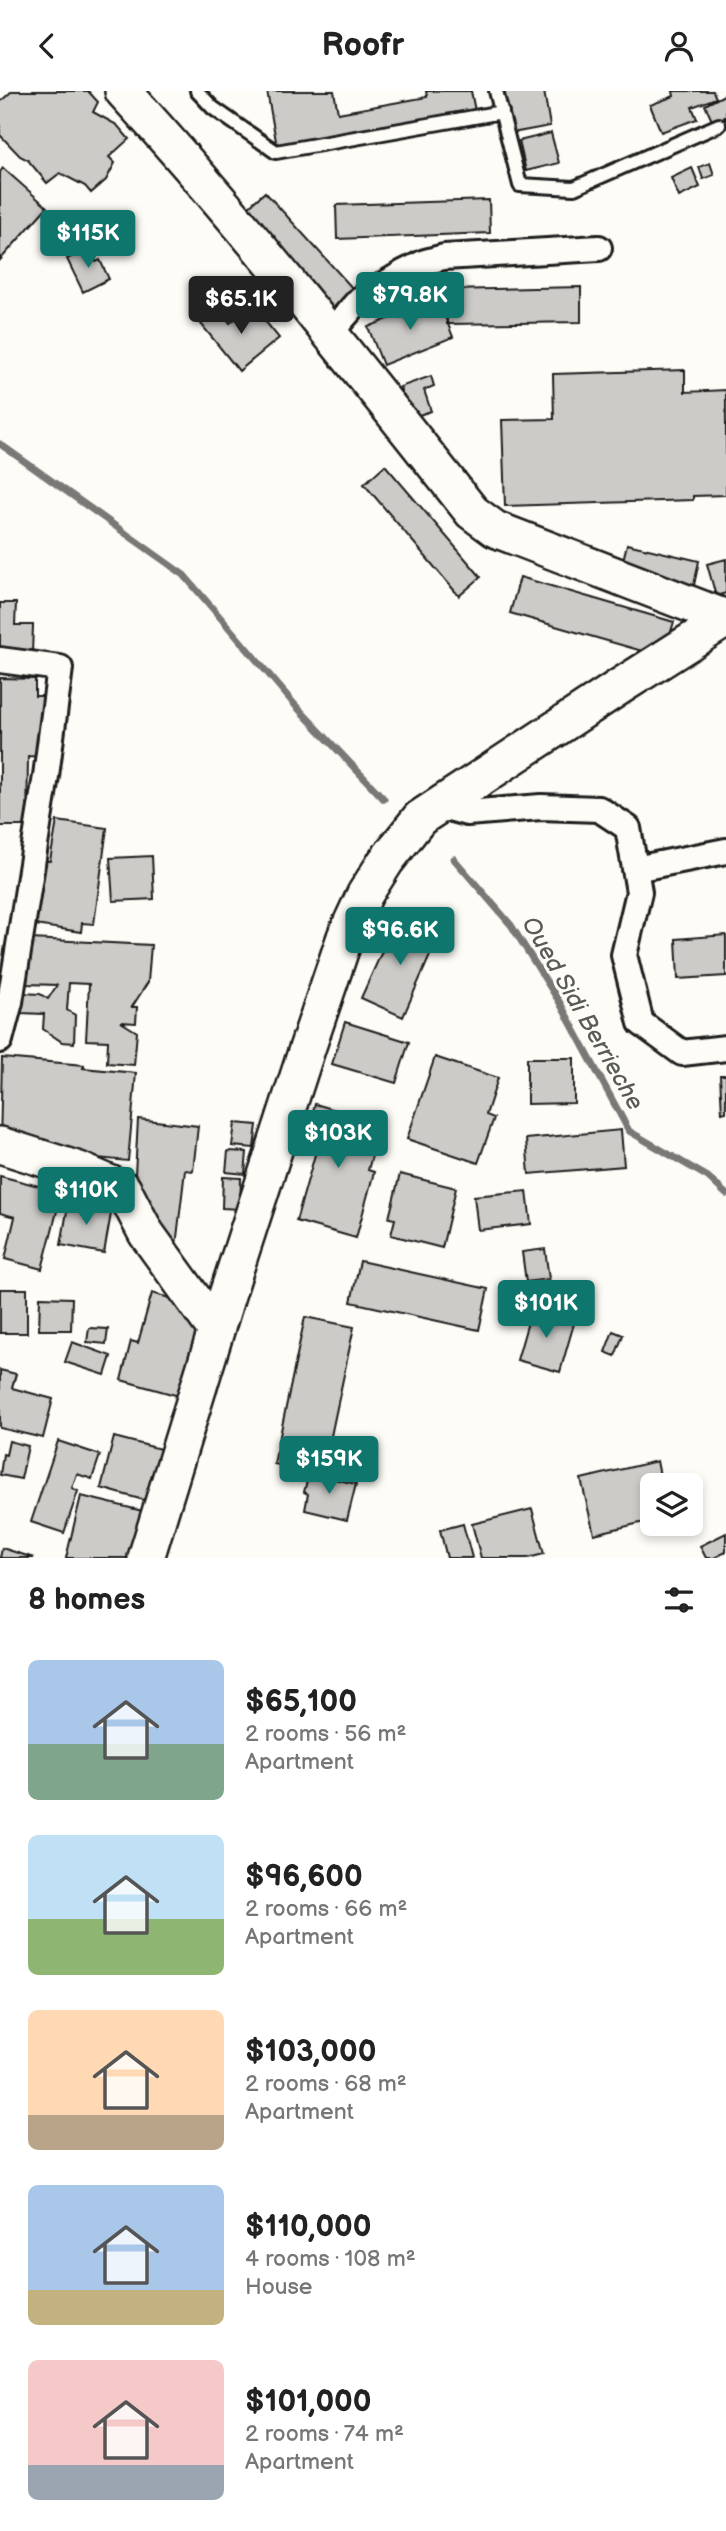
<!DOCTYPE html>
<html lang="en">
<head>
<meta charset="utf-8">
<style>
	:root { --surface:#fff; --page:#f6f6f6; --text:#222; --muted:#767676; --accent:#0f766e }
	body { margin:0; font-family:"Balsamiq Sans",sans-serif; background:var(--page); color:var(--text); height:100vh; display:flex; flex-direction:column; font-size:26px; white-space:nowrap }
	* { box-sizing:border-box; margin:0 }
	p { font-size:23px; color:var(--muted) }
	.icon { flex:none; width:38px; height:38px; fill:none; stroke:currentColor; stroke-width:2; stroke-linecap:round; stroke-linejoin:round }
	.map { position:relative; height:1467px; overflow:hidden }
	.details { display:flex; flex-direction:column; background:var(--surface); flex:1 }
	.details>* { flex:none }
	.tools { position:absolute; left:640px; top:1382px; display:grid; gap:14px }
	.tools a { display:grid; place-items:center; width:63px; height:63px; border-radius:10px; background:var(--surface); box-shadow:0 4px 10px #0003; font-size:35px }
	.price { position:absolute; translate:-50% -60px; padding:0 16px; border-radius:7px; background:var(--accent); color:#fff; font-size:23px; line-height:46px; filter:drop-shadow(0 2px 4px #0008) }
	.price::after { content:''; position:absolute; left:50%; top:42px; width:21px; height:16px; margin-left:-10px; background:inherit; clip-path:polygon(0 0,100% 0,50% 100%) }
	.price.current { background:#222; color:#fff }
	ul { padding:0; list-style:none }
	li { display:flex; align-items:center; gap:21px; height:175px; padding:0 28px }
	li span { display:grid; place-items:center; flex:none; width:196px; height:140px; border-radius:10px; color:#555 }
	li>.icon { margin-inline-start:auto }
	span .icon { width:84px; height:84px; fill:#fffc; stroke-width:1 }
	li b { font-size:30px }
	h2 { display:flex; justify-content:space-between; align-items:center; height:84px; padding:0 28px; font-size:30px }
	header { display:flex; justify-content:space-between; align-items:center; height:91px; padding:0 28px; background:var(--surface); font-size:32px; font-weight:700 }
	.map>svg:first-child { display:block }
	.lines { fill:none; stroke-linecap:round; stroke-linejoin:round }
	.stream { stroke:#797876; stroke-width:7 }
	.building { fill:#cccbc8; stroke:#1c1c1c; stroke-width:2 }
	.lane-casing { stroke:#1c1c1c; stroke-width:18 }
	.street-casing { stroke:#1c1c1c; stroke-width:30 }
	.secondary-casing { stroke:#1c1c1c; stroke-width:40 }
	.lane { stroke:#fdfcf7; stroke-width:12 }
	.street { stroke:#fdfcf7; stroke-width:24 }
	.secondary { stroke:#fdfcf7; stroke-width:35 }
	.labels { text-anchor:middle; stroke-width:6; stroke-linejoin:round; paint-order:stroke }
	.water-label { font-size:24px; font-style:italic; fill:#5a5a58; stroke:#fdfcf7 }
</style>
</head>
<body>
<header><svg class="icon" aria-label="back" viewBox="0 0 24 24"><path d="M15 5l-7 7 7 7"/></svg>Roofr<svg class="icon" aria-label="person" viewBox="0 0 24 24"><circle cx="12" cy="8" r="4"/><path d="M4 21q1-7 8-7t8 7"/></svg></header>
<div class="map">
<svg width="726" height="1467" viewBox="0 0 726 1467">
	<rect width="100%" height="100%" fill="#fdfcf7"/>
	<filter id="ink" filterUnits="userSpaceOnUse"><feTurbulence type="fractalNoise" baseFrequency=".0143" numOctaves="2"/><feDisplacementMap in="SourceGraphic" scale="14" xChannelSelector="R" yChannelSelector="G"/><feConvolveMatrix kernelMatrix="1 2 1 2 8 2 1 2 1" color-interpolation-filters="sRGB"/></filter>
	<g filter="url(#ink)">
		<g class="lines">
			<path class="stream" d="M0 353 184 484 295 614 384 708
				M454 768 511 834 560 912 629 1040 708 1086 726 1103"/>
		</g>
		<path class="building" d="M12 0H88L98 11 93 21 117 34 129 48 109 66 115 72 106 89 91 102 85 95 60 82 47 92 28 69 20 65 0 44V11Z
			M267 0H334L338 22 427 6 426 0H471L476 25 278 61Z
			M504 0H544L550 35 512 42Z
			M673 0H713L716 7 692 16 697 28 661 41 650 14 674 5Z
			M726 3V29L725 26 713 32 705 14Z
			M551 42 559 72 526 80 519 50Z
			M710 72 714 84 703 88 699 76Z
			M3 77 47 116 0 169V81Z
			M692 77 700 96 679 106 671 87Z
			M265 101 364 210 341 231 232 130Z
			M489 109 490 142 337 148 336 114Z
			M89 157 96 171 100 169 109 188 83 201 67 168Z
			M581 196V231L447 233V199Z
			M438 208 453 246 383 274 368 236Z
			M252 214 279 247 239 280 201 233 219 218 230 232Z
			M685 279V301L726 299V404L693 405V409L505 415 502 329 554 328 553 283Z
			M431 285 434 295 424 299 431 320 410 327 400 296Z
			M385 374 481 486 459 505 364 393Z
			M627 453 699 470 693 499 620 482Z
			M726 468V502L716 505 707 473Z
			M520 486 674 531 663 566 510 522Z
			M0 512H16L15 534H33L32 563H0Z
			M0 587 35 588V605H47L42 666 28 665 27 735H0Z
			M57 730 107 737 94 833 82 832 81 841 35 834 38 813 32 812 38 769 50 770Z
			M152 765 154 808 113 810 110 767Z
			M398 825 439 844 403 926 361 907Z
			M726 844V885L678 888 676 848Z
			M30 848 151 854 148 891 132 916H137L136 932 121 931 137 941 134 974 107 972 108 950 86 949 89 893 69 892 67 919 75 924 74 952 62 951 43 938 44 923 21 922 22 902 40 903 48 908 57 894 27 893Z
			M345 931 409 951 396 992 332 973Z
			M435 966 498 987 486 1024 494 1027 478 1072 407 1048Z
			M2 967 84 974 83 977 136 982 128 1070 66 1064 0 1054Z
			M527 967H574V1012L527 1013Z
			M720 984H726V1021L722 1022Z
			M315 1013 381 1032 368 1079 374 1081 356 1147 296 1130 316 1060 303 1056Z
			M138 1028 198 1035 193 1080 185 1079 176 1155 134 1102Z
			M235 1032 257 1034 254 1057 232 1055Z
			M621 1039 624 1075 529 1083 526 1048Z
			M228 1060 247 1061 245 1083 226 1081Z
			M400 1083 456 1097 442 1157 391 1144 395 1128 389 1127Z
			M0 1085 62 1101 42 1178 5 1168 15 1126 0 1122Z
			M223 1086 241 1087 240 1118 222 1117Z
			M527 1100 531 1133 478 1139 474 1105Z
			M69 1109 112 1117 104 1162 61 1154Z
			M545 1158 549 1188 526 1191 522 1161Z
			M360 1170 488 1198 479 1239 351 1211Z
			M0 1198H27V1242H0Z
			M152 1202 204 1217 179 1305 121 1289 131 1250 138 1252Z
			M40 1206 72 1207 71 1239H39Z
			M532 1217 575 1229 560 1281 517 1269Z
			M305 1226 354 1236 323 1383 274 1373Z
			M89 1237 108 1238 106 1253 87 1251Z
			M613 1240 623 1244 615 1265 605 1261Z
			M72 1251 111 1265 105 1284 65 1271Z
			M0 1279 16 1283 12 1297 53 1308 43 1347 0 1337Z
			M114 1346 168 1360 154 1412 101 1397Z
			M9 1350 28 1355 21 1388 0 1384 3 1363 6 1364Z
			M58 1350 100 1364 92 1388 77 1383 72 1397 78 1400 64 1442 31 1431Z
			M657 1370 662 1395H653V1429L594 1443 581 1388Z
			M309 1382 356 1393 347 1429 305 1419 308 1403 304 1401Z
			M81 1405 151 1422 140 1467H66Z
			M532 1418 544 1463 528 1467H481L472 1433Z
			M463 1433 472 1467H447L440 1439Z
			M726 1442V1461L714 1467H706L700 1455Z
			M2 1457 34 1467H0Z"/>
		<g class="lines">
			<defs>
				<path id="lane" d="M197 0 213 17 276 61 502 21
					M496 0 520 94 574 97 719 34"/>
				<path id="street" d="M330 242 360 208 403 182 425 171 444 166 599 157
					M0 569 60 577 46 685 10 911 0 949
					M438 714 467 722 541 716 599 718 628 737 639 801 624 864 641 932 682 962 726 957
					M635 778 726 760"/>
				<path id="secondary" d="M123 0C246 135 359 278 472 421L495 438 726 527
					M0 1054 79 1079 123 1098 146 1142 216 1239
					M146 1467 227 1204 307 958 345 846 365 803 386 770 420 727 619 596 726 528"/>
			</defs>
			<use href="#lane" class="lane-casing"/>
			<use href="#street" class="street-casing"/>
			<use href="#secondary" class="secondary-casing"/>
			<use href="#lane" class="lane"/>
			<use href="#street" class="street"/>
			<use href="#secondary" class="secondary"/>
		</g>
	</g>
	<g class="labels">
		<g class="water-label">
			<text transform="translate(583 922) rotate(60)" y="8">Oued Sidi Berrieche</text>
		</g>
	</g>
</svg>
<div class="tools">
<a><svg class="icon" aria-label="layers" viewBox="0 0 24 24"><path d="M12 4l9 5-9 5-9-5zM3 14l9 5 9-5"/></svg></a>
</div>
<b class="price" style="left:88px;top:179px">$115K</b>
<b class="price" style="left:410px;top:241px">$79.8K</b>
<b class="price current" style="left:241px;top:245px">$65.1K</b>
<b class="price" style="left:400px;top:876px">$96.6K</b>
<b class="price" style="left:338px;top:1079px">$103K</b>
<b class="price" style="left:86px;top:1136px">$110K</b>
<b class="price" style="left:546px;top:1249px">$101K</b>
<b class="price" style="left:329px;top:1405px">$159K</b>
</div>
<section class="details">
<h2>8 homes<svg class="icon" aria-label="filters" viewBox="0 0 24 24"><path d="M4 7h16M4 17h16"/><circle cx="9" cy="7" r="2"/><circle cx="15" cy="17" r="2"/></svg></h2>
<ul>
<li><span style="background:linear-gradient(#a9c7e8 60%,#7fa58c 0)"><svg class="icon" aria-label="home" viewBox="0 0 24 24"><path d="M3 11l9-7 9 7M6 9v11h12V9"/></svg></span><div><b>$65,100</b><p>2 rooms · 56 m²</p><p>Apartment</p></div></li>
<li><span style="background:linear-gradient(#bfe0f5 60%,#8fb573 0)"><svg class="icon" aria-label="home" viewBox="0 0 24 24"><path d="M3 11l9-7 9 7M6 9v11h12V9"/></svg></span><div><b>$96,600</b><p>2 rooms · 66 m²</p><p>Apartment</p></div></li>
<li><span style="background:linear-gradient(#ffd9b3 75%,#b9a48a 0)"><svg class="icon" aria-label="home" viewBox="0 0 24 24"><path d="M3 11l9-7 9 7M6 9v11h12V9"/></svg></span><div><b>$103,000</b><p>2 rooms · 68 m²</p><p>Apartment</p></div></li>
<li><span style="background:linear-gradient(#a9c7e8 75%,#c2b280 0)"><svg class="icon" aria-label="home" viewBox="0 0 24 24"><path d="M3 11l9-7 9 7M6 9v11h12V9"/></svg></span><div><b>$110,000</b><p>4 rooms · 108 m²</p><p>House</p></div></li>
<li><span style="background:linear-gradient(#f6c9c9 75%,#9aa5b1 0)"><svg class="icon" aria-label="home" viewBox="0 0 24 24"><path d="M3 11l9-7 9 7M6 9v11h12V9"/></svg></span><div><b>$101,000</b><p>2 rooms · 74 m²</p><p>Apartment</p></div></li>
</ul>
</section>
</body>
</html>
